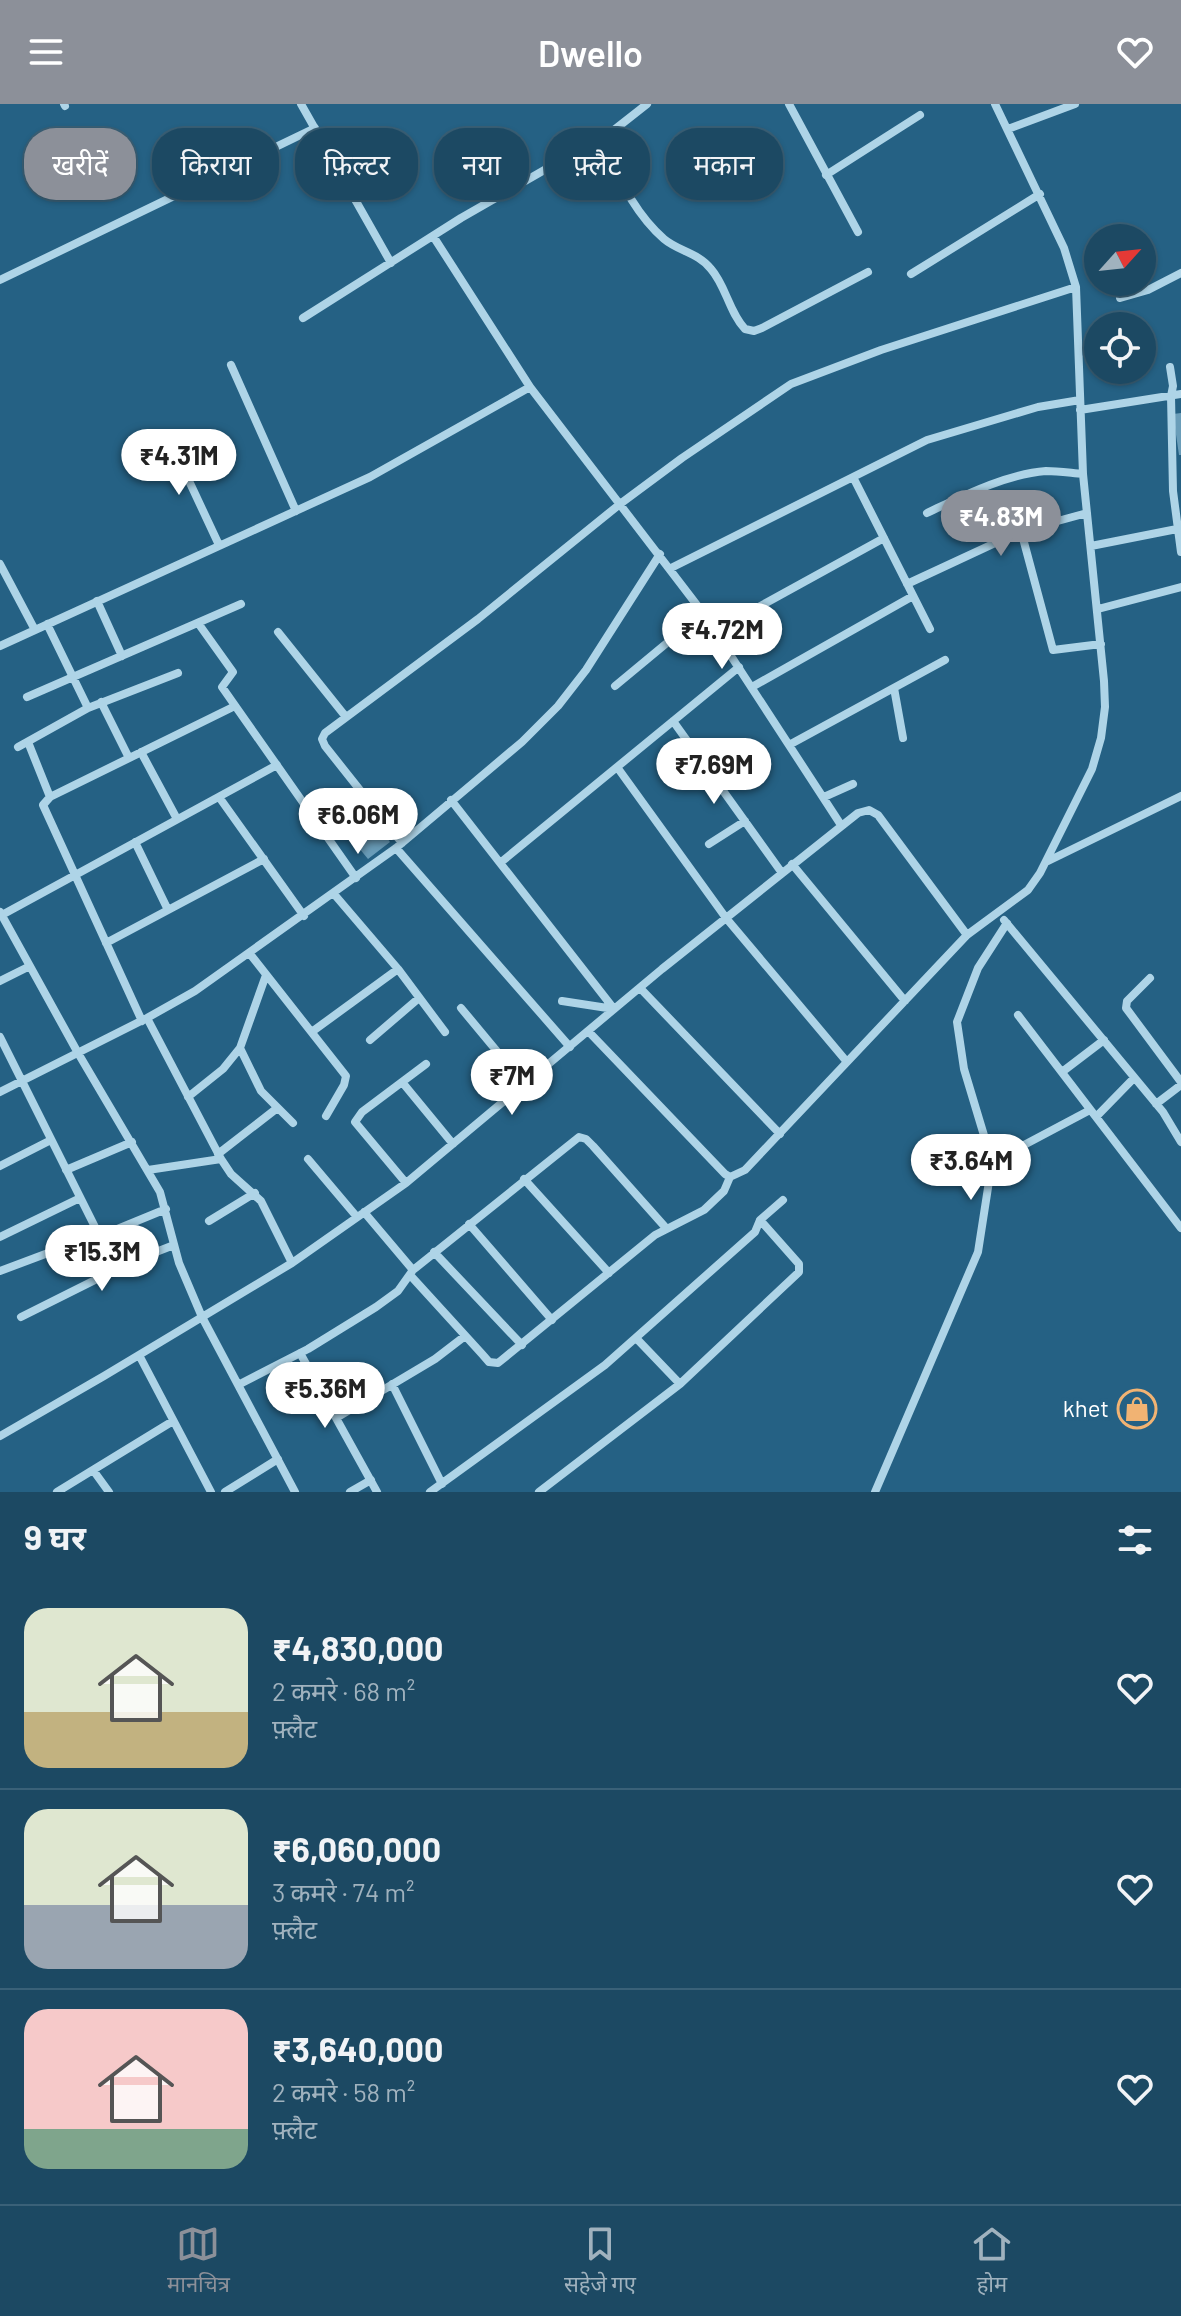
<!DOCTYPE html>
<html lang="hi">
<head>
<meta charset="utf-8">
<style>
	:root { --surface:#1c4963; --page:#29536c; --text:#f1f3f6; --muted:#a0b2be; --line:#3a6178; --accent:#8c9099 }
	body { margin:0; font-family:Barlow,"Noto Sans Devanagari",sans-serif; background:var(--page); color:var(--text); height:100vh; display:flex; flex-direction:column; font-size:30px; white-space:nowrap }
	* { box-sizing:border-box; margin:0 }
	p { font-size:26px; color:var(--muted) }
	.icon { flex:none; width:44px; height:44px; fill:none; stroke:currentColor; stroke-width:2; stroke-linecap:round; stroke-linejoin:round }
	.map { position:relative; height:1388px; overflow:hidden }
	.panel { display:flex; flex-direction:column; background:var(--surface); flex:1 }
	.panel>* { flex:none }
	.hud { position:absolute; left:24px; top:24px; width:1134px; height:72px; display:flex; gap:16px }
	.needle { width:52px; rotate:63deg }
	.controls { position:absolute; left:1084px; top:120px; display:grid; gap:16px }
	.controls a { display:grid; place-items:center; width:72px; height:72px; border-radius:50%; background:var(--surface); box-shadow:0 2px 6px #0004,0 0 0 2px var(--line); font-size:40px }
	.price { position:absolute; translate:-50% -68px; padding:0 18px; border-radius:28px; background:#fff; color:#222; font-size:26px; line-height:52px; filter:drop-shadow(0 2px 4px #0008) }
	.price::after { content:''; position:absolute; left:50%; top:48px; width:24px; height:18px; margin-left:-12px; background:inherit; clip-path:polygon(0 0,100% 0,50% 100%) }
	.price.current { background:var(--accent); color:#fff }
	ul { padding:0; list-style:none }
	li { display:flex; align-items:center; gap:24px; height:200px; padding:0 24px }
	li+li { border-top:2px solid var(--line) }
	li span { display:grid; place-items:center; flex:none; width:224px; height:160px; border-radius:24px; color:#555 }
	li>.icon { margin-inline-start:auto }
	span .icon { width:96px; height:96px; fill:#fffc; stroke-width:1 }
	li b { font-size:34px }
	h2 { display:flex; justify-content:space-between; align-items:center; height:96px; padding:0 24px; font-size:34px }
	.chip { padding:0 28px; border-radius:32px; background:var(--surface); box-shadow:0 2px 6px #0004,0 0 0 2px var(--line); font-size:28px; line-height:72px }
	.chip.current { background:var(--accent); color:#fff }
	header { display:flex; justify-content:space-between; align-items:center; height:104px; padding:0 24px; background:var(--accent); color:#fff; font-size:36px; font-weight:600 }
	.dock { display:flex; justify-content:space-around; align-items:center; height:112px; border-top:2px solid var(--line); background:var(--surface); font-size:22px; color:var(--muted) }
	.dock a { display:grid; justify-items:center; gap:4px }
	.dock .current { color:var(--accent) }
	.map>svg:first-child { display:block }
	.building { fill:#6a9db9 }
	.lines { fill:none; stroke-linecap:round; stroke-linejoin:round }
	.street { stroke:#aed4e7; stroke-width:8 }
	.labels { text-anchor:middle; stroke-width:8; stroke-linejoin:round; paint-order:stroke }
	.poi-label { font-size:24px; fill:#fff; stroke:#256184; text-anchor:end }
</style>
</head>
<body>
<header><svg class="icon" aria-label="menu" viewBox="0 0 24 24"><path d="M4 6h16M4 12h16M4 18h16"/></svg>Dwello<svg class="icon" aria-label="heart" viewBox="0 0 24 24"><path d="M12 20l-8-8c-3-5 5-10 8-4 3-6 11-1 8 4z"/></svg></header>
<div class="map">
<svg width="1181" height="1388" viewBox="0 0 1181 1388">
	<rect width="100%" height="100%" fill="#256184"/>
	<path class="building" d="M1181 309V351H1179L1173 310Z
		M377 720 390 738 368 755 354 738Z"/>
	<g class="lines">
		<path class="street" d="M64 0 65 2
			M301 0 391 159
			M789 0 858 128
			M1008 25 1075 0
			M600 35C618 71 633 108 664 135 678 147 699 149 711 165 726 182 729 208 745 225L754 227 762 224 868 168
			M826 71 920 11
			M433 132 530 283 703 509 841 721
			M911 170 1040 90
			M0 176 315 24
			M1120 194 1148 186 1181 169
			M303 214 461 114 614 26 647 0
			M231 261 296 407
			M1170 263 1173 282 1171 292 1173 387 1181 448
			M1080 306 1181 290
			M168 332 219 441
			M853 373 930 525
			M927 409C963 392 1006 370 1046 367 1058 367 1071 369 1083 370
			M1021 427 1053 546 1101 540
			M1091 442 1177 425
			M0 460 35 526
			M671 464 927 336 1038 303 1080 296
			M907 480 1021 427 1087 409
			M97 497 122 552
			M1098 505 1181 483
			M198 519 233 568 222 583 356 774
			M47 520 88 604
			M715 527 884 434
			M278 528 346 613
			M0 542 370 373 530 283
			M615 582 703 509
			M752 583 913 492
			M894 584 903 634
			M27 593 241 500
			M101 598 129 654
			M673 617 782 769
			M28 638 50 693
			M789 641 945 556
			M18 643 88 604 178 569
			M141 648 177 715
			M617 663 726 814 847 958
			M219 693 304 812
			M824 693 853 680
			M451 696 614 905
			M135 738 168 806
			M402 739 325 642 322 635 325 629 478 515 620 400 682 354 791 280 881 246 1076 183
			M709 740 745 717
			M396 744 570 943
			M1046 758 1181 692
			M500 759 739 563
			M792 760 905 897
			M334 790 398 865 445 928
			M0 808 78 949 160 1088 179 1159 202 1213 295 1388
			M0 812 277 661
			M1004 816 1163 1008 1181 1038
			M106 839 264 755
			M250 850 346 972 344 981 326 1012
			M1150 874 1127 897 1126 904 1181 978
			M0 877 30 862
			M640 884 780 1030
			M562 897 614 905
			M461 904 525 981
			M1018 911 1181 1124
			M147 914 221 1055 231 1070 261 1097 292 1159
			M142 917 43 701 50 693 235 602
			M313 927 398 865
			M588 927 725 1070 730 1073 745 1066 967 831 1028 786 1040 769 1092 665 1101 634 1105 603 1104 577 1083 370 1076 183 1064 144 995 0
			M0 933 100 1133
			M370 936 419 894
			M240 944 261 987 293 1019
			M1062 968 1104 936
			M402 978 453 1040
			M0 988 147 914 195 887 396 744 522 638 558 602 586 566 660 450
			M188 993 223 965 240 944 266 871
			M1156 1000 1181 981
			M1096 1013 1134 974
			M218 1050 276 1005
			M308 1055 357 1113
			M992 1058 1090 1006
			M0 1062 51 1036
			M66 1066 132 1038
			M148 1066 221 1055
			M524 1075 609 1169
			M406 1079 355 1018 362 1008 426 960
			M364 1108 413 1166
			M209 1117 255 1089
			M469 1120 552 1216
			M0 1133 80 1094
			M434 1148 522 1241
			M0 1167 56 1146 76 1142 166 1105
			M410 1171 482 1250 489 1258 498 1259 655 1131 704 1106 724 1087 730 1073
			M21 1213 133 1157 174 1141
			M636 1234 680 1280
			M300 1249 377 1388
			M139 1251 211 1388
			M392 1280 442 1380
			M238 1281 308 1245 376 1203 398 1187 413 1166 579 1033 586 1035 593 1042 666 1124
			M336 1314 435 1255 465 1232
			M0 1332 104 1272 292 1159 406 1079 662 865 858 709 869 706 878 711 967 831
			M93 1366 109 1388
			M57 1388 173 1317
			M225 1388 278 1355
			M350 1388 371 1376
			M430 1388 605 1261 755 1128 760 1116 783 1096
			M539 1388 680 1280 799 1168V1160L760 1116
			M875 1388 978 1148 992 1058 964 965 957 918 978 864 1007 819"/>
	</g>
	<defs>
		<symbol id="shop-ring" viewBox="-11 -11 22 22"><circle r="9.5" fill="#256184" stroke="#f1b373" stroke-width="1.5"/><path d="M-5-2.5h2.3a2.7 3.5 0 0 1 5.4 0H5L5.5 6h-11ZM-1.5-2.5h3a1.5 2.3 0 0 0-3 0Z" fill="#f1b373"/></symbol>
	</defs>
	<g fill-rule="evenodd">
		<use href="#shop-ring" x="1115" y="1283" width="44" height="44"/>
	</g>
	<g class="labels">
		<g class="poi-label">
			<text x="1109" y="1313">khet</text>
		</g>
	</g>
</svg>
<div class="controls">
<a><svg class="needle" viewBox="-14 -14 28 28"><path d="M0-13l5 13h-10z" fill="#e53935"/><path d="M0 13l5-13h-10z" fill="#a0b2be"/></svg></a>
<a><svg class="icon" aria-label="locate" viewBox="0 0 24 24"><circle cx="12" cy="12" r="6"/><path d="M12 2v4M12 18v4M2 12h4M18 12h4"/></svg></a>
</div>
<b class="price" style="left:179px;top:393px">₹4.31M</b>
<b class="price current" style="left:1001px;top:454px">₹4.83M</b>
<b class="price" style="left:722px;top:567px">₹4.72M</b>
<b class="price" style="left:714px;top:702px">₹7.69M</b>
<b class="price" style="left:358px;top:752px">₹6.06M</b>
<b class="price" style="left:512px;top:1013px">₹7M</b>
<b class="price" style="left:971px;top:1098px">₹3.64M</b>
<b class="price" style="left:102px;top:1189px">₹15.3M</b>
<b class="price" style="left:325px;top:1326px">₹5.36M</b>
<div class="hud">
<a class="chip current">खरीदें</a>
<a class="chip">किराया</a>
<a class="chip">फ़िल्टर</a>
<a class="chip">नया</a>
<a class="chip">फ़्लैट</a>
<a class="chip">मकान</a>
</div>
</div>
<section class="panel">
<h2>9 घर<svg class="icon" aria-label="filters" viewBox="0 0 24 24"><path d="M4 7h16M4 17h16"/><circle cx="9" cy="7" r="2"/><circle cx="15" cy="17" r="2"/></svg></h2>
<ul>
<li><span style="background:linear-gradient(#dfe7d0 65%,#c2b280 0)"><svg class="icon" aria-label="home" viewBox="0 0 24 24"><path d="M3 11l9-7 9 7M6 9v11h12V9"/></svg></span><div><b>₹4,830,000</b><p>2 कमरे · 68 m²</p><p>फ़्लैट</p></div><svg class="icon" aria-label="heart" viewBox="0 0 24 24"><path d="M12 20l-8-8c-3-5 5-10 8-4 3-6 11-1 8 4z"/></svg></li>
<li><span style="background:linear-gradient(#dfe7d0 60%,#9aa5b1 0)"><svg class="icon" aria-label="home" viewBox="0 0 24 24"><path d="M3 11l9-7 9 7M6 9v11h12V9"/></svg></span><div><b>₹6,060,000</b><p>3 कमरे · 74 m²</p><p>फ़्लैट</p></div><svg class="icon" aria-label="heart" viewBox="0 0 24 24"><path d="M12 20l-8-8c-3-5 5-10 8-4 3-6 11-1 8 4z"/></svg></li>
<li><span style="background:linear-gradient(#f6c9c9 75%,#7fa58c 0)"><svg class="icon" aria-label="home" viewBox="0 0 24 24"><path d="M3 11l9-7 9 7M6 9v11h12V9"/></svg></span><div><b>₹3,640,000</b><p>2 कमरे · 58 m²</p><p>फ़्लैट</p></div><svg class="icon" aria-label="heart" viewBox="0 0 24 24"><path d="M12 20l-8-8c-3-5 5-10 8-4 3-6 11-1 8 4z"/></svg></li>
</ul>
</section>
<nav class="dock">
<a class="current"><svg class="icon" aria-label="map" viewBox="0 0 24 24"><path d="M3 6l6-2 6 2 6-2v14l-6 2-6-2-6 2zM9 4v14M15 6v14"/></svg>मानचित्र</a>
<a><svg class="icon" aria-label="saved" viewBox="0 0 24 24"><path d="M7 4h10v16l-5-4-5 4z"/></svg>सहेजे गए</a>
<a><svg class="icon" aria-label="home" viewBox="0 0 24 24"><path d="M3 11l9-7 9 7M6 9v11h12V9"/></svg>होम</a>
</nav>
</body>
</html>
